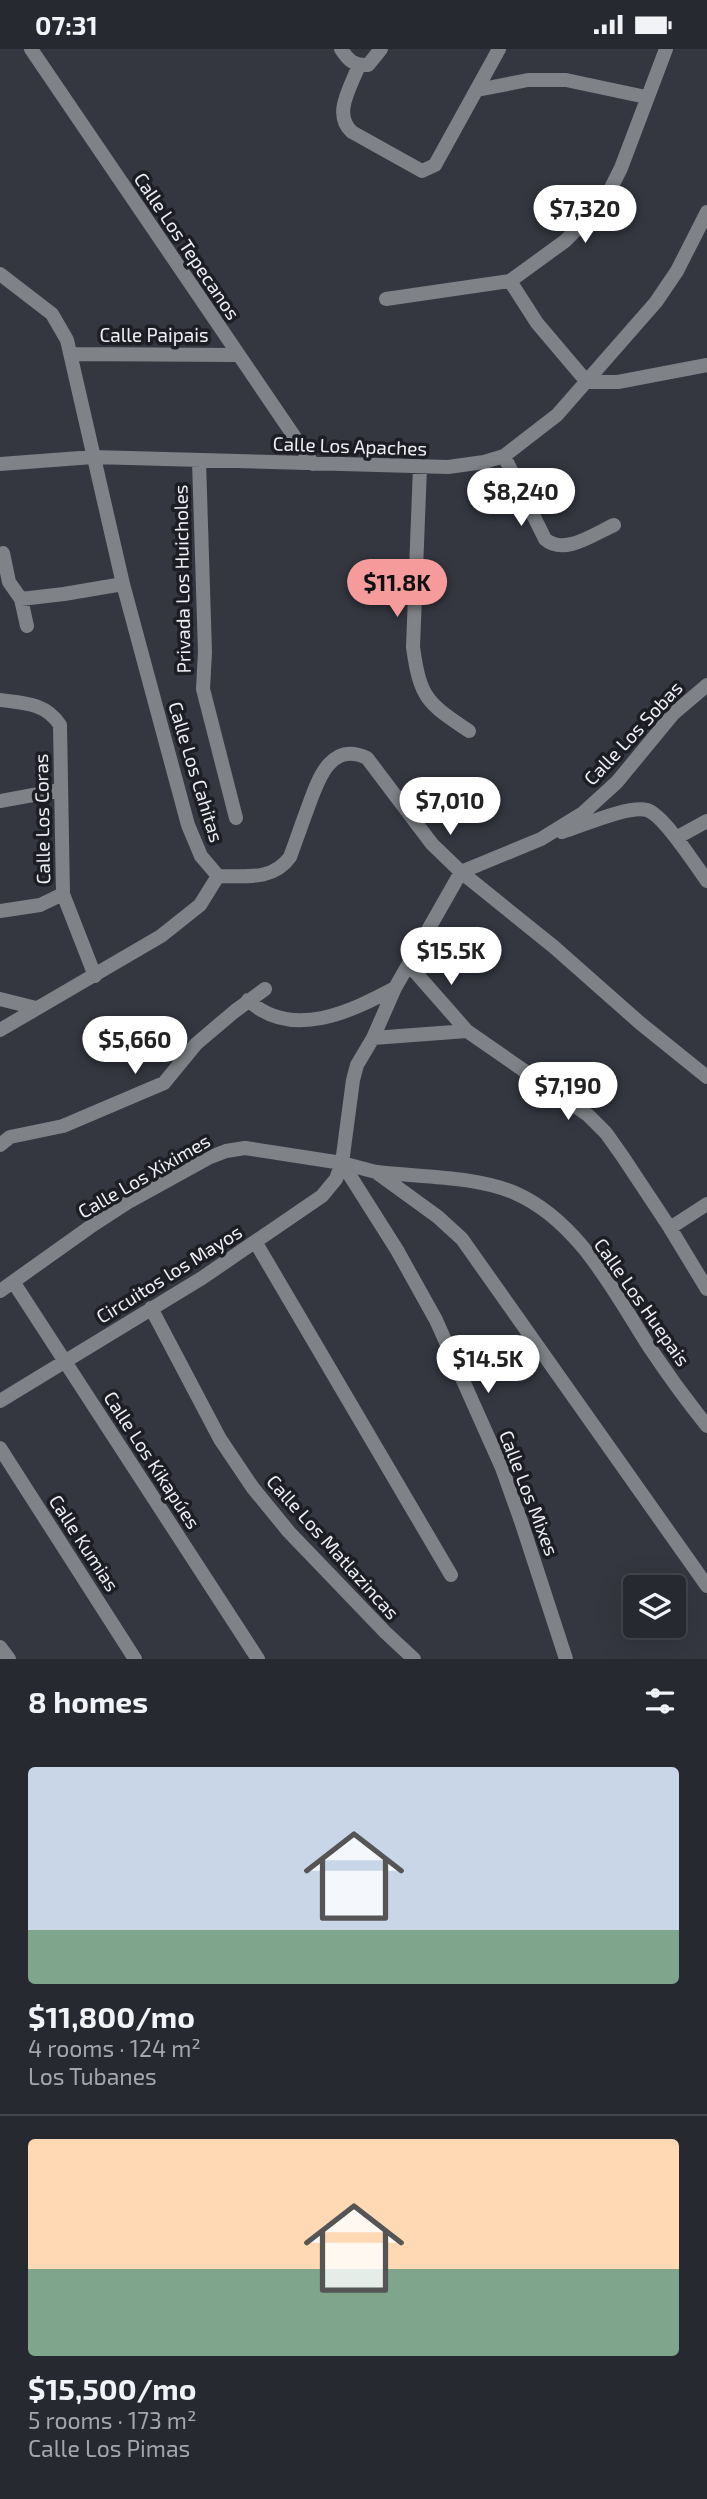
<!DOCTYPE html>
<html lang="en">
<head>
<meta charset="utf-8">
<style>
	:root { --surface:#272930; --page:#33353c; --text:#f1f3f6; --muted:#a4a6ab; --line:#43454c; --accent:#f59b9c }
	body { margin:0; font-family:"Exo 2",sans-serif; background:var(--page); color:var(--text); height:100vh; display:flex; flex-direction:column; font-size:26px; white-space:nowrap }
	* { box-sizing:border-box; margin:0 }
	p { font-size:23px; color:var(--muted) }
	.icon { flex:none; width:38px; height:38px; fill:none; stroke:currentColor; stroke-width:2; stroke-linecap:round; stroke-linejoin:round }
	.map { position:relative; height:1610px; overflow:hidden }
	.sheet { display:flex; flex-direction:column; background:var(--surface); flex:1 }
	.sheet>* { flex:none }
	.tools { position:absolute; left:623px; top:1526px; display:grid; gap:14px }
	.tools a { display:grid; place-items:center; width:63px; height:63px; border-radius:7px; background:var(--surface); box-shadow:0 7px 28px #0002,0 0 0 2px var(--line); font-size:35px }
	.price { position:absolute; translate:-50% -60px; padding:0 16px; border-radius:24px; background:#fff; color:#222; font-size:23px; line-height:46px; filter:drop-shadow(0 2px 4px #0008) }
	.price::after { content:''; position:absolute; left:50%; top:42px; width:21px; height:16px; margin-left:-10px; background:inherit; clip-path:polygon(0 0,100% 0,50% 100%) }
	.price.selected { background:var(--accent); color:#111 }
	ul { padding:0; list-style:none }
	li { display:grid; align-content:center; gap:14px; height:371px; padding:0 28px }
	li+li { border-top:2px solid var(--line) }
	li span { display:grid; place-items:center; height:217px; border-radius:7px; color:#555 }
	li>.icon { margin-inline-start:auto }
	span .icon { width:126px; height:126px; fill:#fffc; stroke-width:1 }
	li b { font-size:30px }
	h2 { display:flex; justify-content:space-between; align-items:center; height:84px; padding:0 28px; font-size:30px }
	.status { display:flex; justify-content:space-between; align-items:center; height:49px; padding:0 35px; background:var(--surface); direction:ltr }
	.status svg { height:19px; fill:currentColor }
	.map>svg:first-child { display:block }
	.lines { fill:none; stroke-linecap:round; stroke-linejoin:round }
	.minor { stroke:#7f8387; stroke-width:14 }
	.labels { text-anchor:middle; stroke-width:7; stroke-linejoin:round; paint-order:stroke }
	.street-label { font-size:19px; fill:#edeff5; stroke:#1d1e23 }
</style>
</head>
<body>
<div class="status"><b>07:31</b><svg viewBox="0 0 49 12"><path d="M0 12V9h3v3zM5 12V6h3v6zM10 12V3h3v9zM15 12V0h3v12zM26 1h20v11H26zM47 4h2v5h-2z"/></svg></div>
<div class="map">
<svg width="707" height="1610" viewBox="0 0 707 1610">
	<rect width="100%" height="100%" fill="#343740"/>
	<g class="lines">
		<path class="minor" d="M31 0 313 415
			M341 0C348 11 354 17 368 16L381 0
			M359 16C351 38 332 65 352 83L422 122 435 116 499 0
			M477 41 528 31H566L646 48
			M0 225 52 265 67 291 123 535 188 776 201 807 218 827C245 827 273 832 290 808 296 792 301 777 307 761 317 734 329 691 367 709L432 795 461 823 554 898 640 974 707 1028
			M510 232 537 274 587 333H618L707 316
			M386 250 510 232 565 192 595 162 610 141 621 119 666 0
			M71 305 236 306
			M504 407 545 490C564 507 594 485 614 476
			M199 412 205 603 203 640 236 769
			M0 415 93 408 448 418 484 413 504 407 557 366 656 253 677 222 707 163
			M420 418 413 598C420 649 427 654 469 682
			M3 504 9 533 21 550 64 545 123 535
			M21 550 27 577
			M0 651C24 654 46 654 60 676L63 845 95 927
			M0 752 60 741
			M562 783C582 777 628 756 647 761 664 766 696 817 707 832
			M676 789 707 772
			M0 862 40 856 63 845
			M409 916 467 982
			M0 950 36 959
			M248 951C292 992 352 962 395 939
			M0 981 161 887 200 856 218 827
			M373 989 467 982 588 1066 606 1084 623 1108 670 1179 707 1240
			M0 1096 10 1088 63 1077 164 1034 196 995 235 962 265 940
			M342 1114 397 1201 436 1271 502 1419 522 1475 566 1610
			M377 1123C420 1128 476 1127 515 1144 579 1172 614 1243 650 1299 668 1326 687 1352 707 1377
			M670 1179 707 1155
			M256 1194 451 1526
			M14 1234 258 1610
			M0 1242 90 1178 130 1152 208 1109 226 1102 245 1099 342 1114 376 1123 438 1168 462 1190 707 1537
			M151 1259 220 1390 253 1439 289 1483 385 1583 414 1610
			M0 1352 202 1229 322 1147 336 1130 342 1114 353 1031 357 1016 373 989 395 939 461 823 541 790 583 764 617 733 673 665 707 636
			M0 1399 135 1610
			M0 1598 9 1610"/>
	</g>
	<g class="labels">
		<g class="street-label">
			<text transform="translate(187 197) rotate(56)" y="7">Calle Los Tepecanos</text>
			<text x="154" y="293">Calle Paipais</text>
			<text transform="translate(350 397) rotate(2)" y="7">Calle Los Apaches</text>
			<text transform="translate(182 530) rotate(-91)" y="7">Privada Los Huicholes</text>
			<text transform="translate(633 684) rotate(-47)" y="7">Calle Los Sobas</text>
			<text transform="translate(196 723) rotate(73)" y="7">Calle Los Cahitas</text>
			<text transform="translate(42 770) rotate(-91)" y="7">Calle Los Coras</text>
			<text transform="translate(144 1127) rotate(-30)" y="7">Calle Los Xiximes</text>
			<text transform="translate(169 1225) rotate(-32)" y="7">Circuitos los Mayos</text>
			<text transform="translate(642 1253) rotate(55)" y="7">Calle Los Huepais</text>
			<text transform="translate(152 1411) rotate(57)" y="7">Calle Los Kikapúes</text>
			<text transform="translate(529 1444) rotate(69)" y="7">Calle Los Mixes</text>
			<text transform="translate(84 1494) rotate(57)" y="7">Calle Kumias</text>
			<text transform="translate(333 1498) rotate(48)" y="7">Calle Los Matlazincas</text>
		</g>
	</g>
</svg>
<div class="tools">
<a><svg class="icon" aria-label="layers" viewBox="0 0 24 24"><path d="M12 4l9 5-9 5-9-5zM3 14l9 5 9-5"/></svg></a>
</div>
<b class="price" style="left:585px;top:196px">$7,320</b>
<b class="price" style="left:521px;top:479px">$8,240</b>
<b class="price selected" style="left:397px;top:570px">$11.8K</b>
<b class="price" style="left:450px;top:788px">$7,010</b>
<b class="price" style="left:451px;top:938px">$15.5K</b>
<b class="price" style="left:135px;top:1027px">$5,660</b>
<b class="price" style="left:568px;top:1073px">$7,190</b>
<b class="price" style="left:488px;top:1346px">$14.5K</b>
</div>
<section class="sheet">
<h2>8 homes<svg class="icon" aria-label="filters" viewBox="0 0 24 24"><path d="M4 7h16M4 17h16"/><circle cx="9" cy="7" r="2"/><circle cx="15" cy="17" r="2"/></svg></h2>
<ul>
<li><span style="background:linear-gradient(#c9d6e8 75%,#7fa58c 0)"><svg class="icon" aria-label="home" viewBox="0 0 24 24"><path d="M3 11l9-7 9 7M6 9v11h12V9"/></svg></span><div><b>$11,800/mo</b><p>4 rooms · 124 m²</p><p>Los Tubanes</p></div></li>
<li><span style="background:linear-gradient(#ffd9b3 60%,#7fa58c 0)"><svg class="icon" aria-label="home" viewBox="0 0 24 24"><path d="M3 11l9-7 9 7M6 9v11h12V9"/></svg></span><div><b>$15,500/mo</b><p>5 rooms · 173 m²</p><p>Calle Los Pimas</p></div></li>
</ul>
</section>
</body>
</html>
